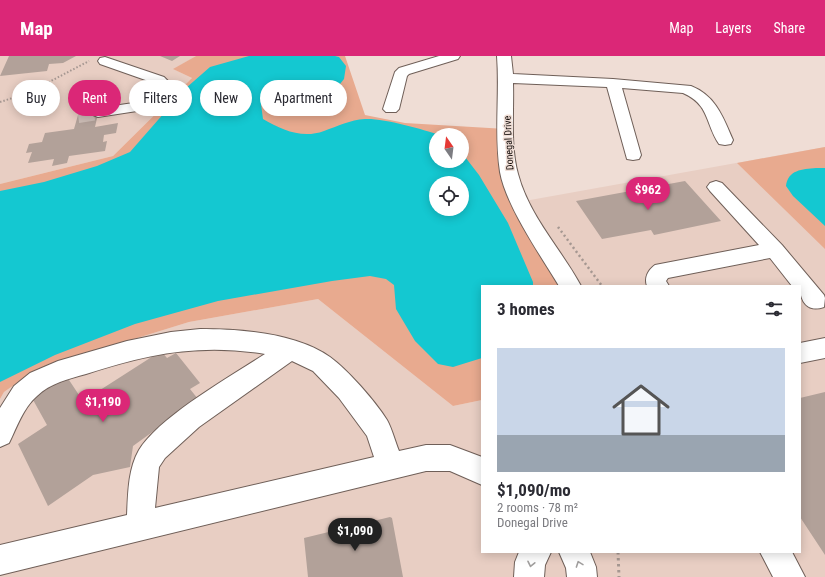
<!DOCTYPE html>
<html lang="en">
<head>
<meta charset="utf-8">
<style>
	:root { --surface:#fff; --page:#f7f7f7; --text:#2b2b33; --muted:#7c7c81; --line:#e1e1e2; --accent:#db2777 }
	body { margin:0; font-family:"Roboto Condensed",sans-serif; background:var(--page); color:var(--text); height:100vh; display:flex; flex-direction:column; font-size:15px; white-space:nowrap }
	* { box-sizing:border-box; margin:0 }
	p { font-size:13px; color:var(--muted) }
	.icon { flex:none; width:22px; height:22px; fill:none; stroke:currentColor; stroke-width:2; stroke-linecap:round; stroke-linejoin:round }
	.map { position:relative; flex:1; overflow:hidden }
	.panel { position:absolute; left:481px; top:229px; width:320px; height:268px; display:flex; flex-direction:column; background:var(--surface); border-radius:0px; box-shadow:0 2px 10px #0003 }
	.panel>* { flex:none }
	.top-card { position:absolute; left:12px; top:24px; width:380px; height:36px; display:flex; gap:8px }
	.needle { width:26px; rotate:346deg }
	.controls { position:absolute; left:429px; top:72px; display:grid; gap:8px }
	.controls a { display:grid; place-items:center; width:40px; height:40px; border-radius:50%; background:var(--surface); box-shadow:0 2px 10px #0003; font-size:20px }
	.price { position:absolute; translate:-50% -34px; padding:0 9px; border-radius:14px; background:var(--accent); color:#fff; font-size:13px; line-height:26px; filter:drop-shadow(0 1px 2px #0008) }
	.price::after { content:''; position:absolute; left:50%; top:24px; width:12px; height:9px; margin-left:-6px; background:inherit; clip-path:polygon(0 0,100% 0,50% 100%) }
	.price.current { background:#222; color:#fff }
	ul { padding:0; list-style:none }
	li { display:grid; align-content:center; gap:8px; height:212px; padding:0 16px }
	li+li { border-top:1px solid var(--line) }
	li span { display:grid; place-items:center; height:124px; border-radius:0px; color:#555 }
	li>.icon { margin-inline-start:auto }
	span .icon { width:72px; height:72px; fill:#fffc; stroke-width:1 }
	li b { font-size:17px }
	h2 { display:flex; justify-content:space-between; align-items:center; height:48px; padding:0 16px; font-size:17px }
	.tag { padding:0 14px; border-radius:18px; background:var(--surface); box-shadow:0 2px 10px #0003; font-size:14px; line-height:36px }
	.tag.current { background:var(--accent); color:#fff }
	header { display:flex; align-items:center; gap:24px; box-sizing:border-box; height:56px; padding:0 20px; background:var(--accent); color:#fff }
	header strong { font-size:19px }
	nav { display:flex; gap:22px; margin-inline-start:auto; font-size:14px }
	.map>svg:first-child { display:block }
	.built { fill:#e8cec3 }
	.green { fill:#e8aa8f; fill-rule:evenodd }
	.water { fill:#14c8d1; fill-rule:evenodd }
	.building { fill:#b2a199 }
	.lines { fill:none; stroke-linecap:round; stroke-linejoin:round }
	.minor-tunnel { stroke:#cebeb7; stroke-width:16; stroke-dasharray:16 8; stroke-linecap:butt }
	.minor-casing { stroke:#6f5f58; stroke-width:2 }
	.path-far2 { stroke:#a59791; stroke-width:2; stroke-dasharray:1.5 2; stroke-linecap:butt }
	.path-far1 { stroke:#a59791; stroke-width:2.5; stroke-dasharray:2 3; stroke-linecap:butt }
	.path { stroke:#a59791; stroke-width:3; stroke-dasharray:2.5 3.5; stroke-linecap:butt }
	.minor { fill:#fff; fill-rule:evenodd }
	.oneway { stroke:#a19f9e }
	.labels { text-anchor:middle; stroke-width:3; stroke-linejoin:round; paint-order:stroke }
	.far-street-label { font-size:10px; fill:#140e0c; stroke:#efddd5 }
</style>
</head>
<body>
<header>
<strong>Map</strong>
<nav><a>Map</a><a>Layers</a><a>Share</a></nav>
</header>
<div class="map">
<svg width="825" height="521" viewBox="0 0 825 521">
	<rect width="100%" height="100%" fill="#efddd5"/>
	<path class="built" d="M0 0H196L174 13 192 22 113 100 0 128Z
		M825 91V521H0V343L4 336 36 313 189 266 318 243 453 350 482 344V496H800V230H570L519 146Z"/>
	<path class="green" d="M196 0H345L365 59 405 67 506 73 509 118 570 230H482V344L453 350 318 243 189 266 37 313 4 336 0 343V128L113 100 192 22 173 13ZM436 79H462V105H436ZM436 127H462V153H436Z
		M825 91V193L737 107Z"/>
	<path class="water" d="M249 0H335L339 1 346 10 344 23 336 33 319 38 294 40 280 37 271 38 261 48 263 63C282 74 302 83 324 75 338 70 350 64 365 63 383 62 422 73 440 79H436V105H462V97L479 119 508 167 533 226V230H482V302L453 311 438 308 415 285 396 253 394 229 386 223 370 220 332 225 218 245 135 268 55 299 0 326V135L44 126 97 110 130 96 186 32 210 11ZM436 127H462V153H436Z
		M816 112H825V170L793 140 786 130C788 114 802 113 816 112Z"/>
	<path class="building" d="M9 0H76L63 7 49 8 47 15 0 20Z
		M160 0H180L172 5Z
		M100 49 95 71 118 67 116 77 104 79 103 86 107 85 105 95 69 100 67 107 52 110 54 103 28 107 32 96 26 97 29 88 42 86 45 77 74 73 80 52Z
		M685 125 721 165 654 179 651 174 602 183 576 145Z
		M161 295 167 302 176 297 200 327 190 333 198 343 133 390 130 411 93 419 48 450 18 388 47 369 32 342 67 321 83 345Z
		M825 336V499L800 461V342Z
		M390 461 392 462 403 521H308L304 482Z"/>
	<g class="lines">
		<path class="minor-tunnel" d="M78 59 98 56"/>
		<defs>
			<path id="minor" d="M439 0H460L458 3 409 18 407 20 399 53 396 56H386L383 53 395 16 399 12Z
				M497 0H511L513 18 613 23 691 30C716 40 723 61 733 84L731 88 725 89 719 88C705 67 710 49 683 37L622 32 641 99 639 103 633 104 627 103 607 31 513 27C514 56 510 89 518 118 529 160 561 193 581 230H559C541 200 506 150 500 116 494 78 500 38 497 0Z
				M105 1 164 21 169 26 170 32 150 53 98 61 93 59 90 56 93 53 140 46 156 31 154 27 100 8 98 5 100 2Z
				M716 125 722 127 782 189 824 239 825 242 824 251C807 257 800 245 800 230H792L770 202 668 222 666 225 669 230H647C644 222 648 214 655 209L759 189 710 135 707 131 710 127Z
				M200 273C240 273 296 277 330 301 348 314 375 345 387 364 392 373 395 385 399 395L426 389H450L482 401V429L450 415H426L0 519V489L127 459C128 438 128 413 139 394 159 361 231 320 265 298 200 287 147 298 86 318 69 323 50 327 37 340 23 352 17 371 9 387L0 391V352L14 330 30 317 58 305 127 285 171 276ZM292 305 313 315 339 342 367 380 374 401 155 452 159 411 165 402 199 371Z
				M825 282V302L800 307V287Z
				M519 496H551L545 509 544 521H514L515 506Z
				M559 496H590L596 511 597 521H567L566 512Z
				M760 496H792L805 521H773Z"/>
		</defs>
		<use href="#minor" class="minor-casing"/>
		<path class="path-far2" d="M0 46 28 37 89 5"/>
		<path class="path-far1" d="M558 171 602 230"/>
		<path class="path" d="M618 496 619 521"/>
		<use href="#minor" class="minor"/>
	</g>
	<defs><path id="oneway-chevron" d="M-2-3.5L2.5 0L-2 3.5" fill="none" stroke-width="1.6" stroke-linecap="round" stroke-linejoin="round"/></defs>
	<g class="oneway">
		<use href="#oneway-chevron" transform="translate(531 508) rotate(102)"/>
		<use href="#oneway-chevron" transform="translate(579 508) rotate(-110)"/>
	</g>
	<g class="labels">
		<g class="far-street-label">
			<text transform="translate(508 87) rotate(-93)" y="4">Donegal Drive</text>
		</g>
	</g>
</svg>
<div class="controls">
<a><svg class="needle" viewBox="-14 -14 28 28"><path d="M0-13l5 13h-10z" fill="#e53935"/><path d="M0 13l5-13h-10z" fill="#7c7c81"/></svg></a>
<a><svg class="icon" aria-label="locate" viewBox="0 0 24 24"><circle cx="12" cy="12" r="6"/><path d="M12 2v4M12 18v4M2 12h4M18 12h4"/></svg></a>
</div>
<b class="price" style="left:648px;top:155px">$962</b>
<b class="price" style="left:103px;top:367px">$1,190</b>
<b class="price current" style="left:355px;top:496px">$1,090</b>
<div class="top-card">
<a class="tag">Buy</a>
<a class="tag current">Rent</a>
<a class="tag">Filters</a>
<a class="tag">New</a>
<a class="tag">Apartment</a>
</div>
<section class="panel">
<h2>3 homes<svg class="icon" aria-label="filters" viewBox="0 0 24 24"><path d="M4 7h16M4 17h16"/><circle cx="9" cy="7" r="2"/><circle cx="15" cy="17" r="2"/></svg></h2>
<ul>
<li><span style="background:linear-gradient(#c9d6e8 70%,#9aa5b1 0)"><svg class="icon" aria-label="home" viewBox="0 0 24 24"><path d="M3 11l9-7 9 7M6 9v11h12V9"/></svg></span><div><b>$1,090/mo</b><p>2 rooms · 78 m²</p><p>Donegal Drive</p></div></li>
</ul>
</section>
</div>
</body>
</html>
